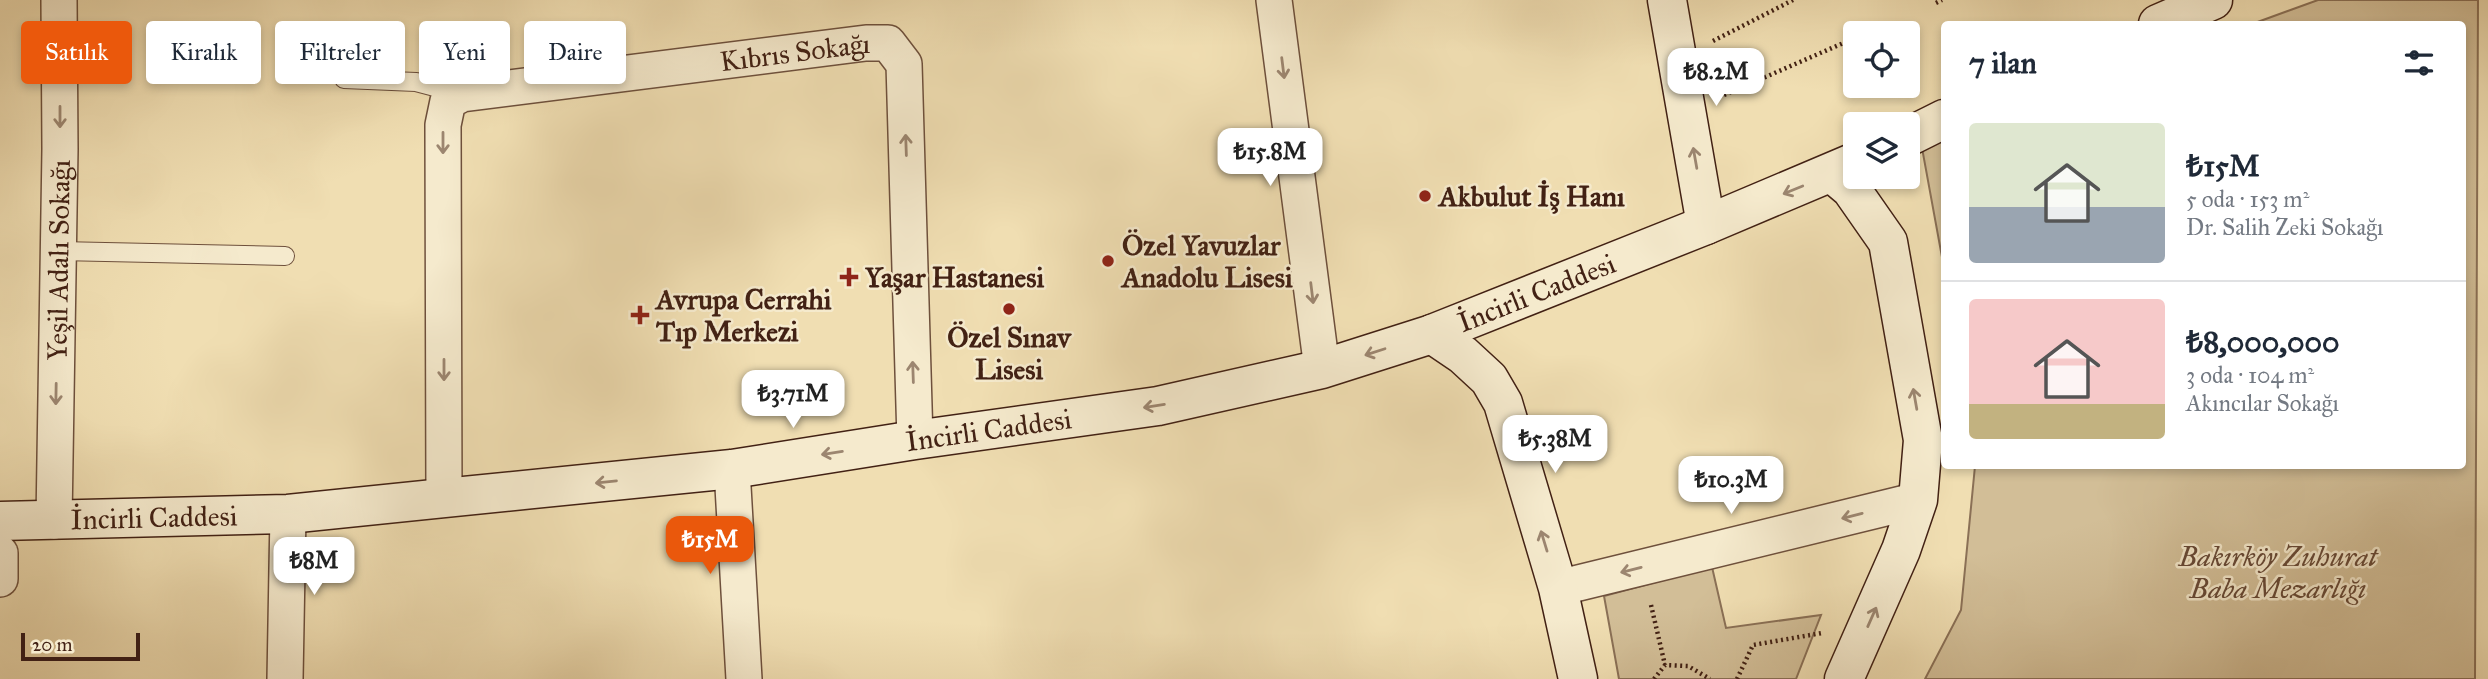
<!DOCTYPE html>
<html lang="tr">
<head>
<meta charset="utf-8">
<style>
	:root { --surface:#fff; --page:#f6f6f7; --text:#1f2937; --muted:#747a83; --line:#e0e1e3; --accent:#ea580c }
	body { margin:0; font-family:"IM FELL Great Primer",serif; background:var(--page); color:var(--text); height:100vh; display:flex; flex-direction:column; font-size:26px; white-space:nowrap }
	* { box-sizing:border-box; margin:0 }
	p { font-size:23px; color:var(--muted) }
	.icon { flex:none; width:38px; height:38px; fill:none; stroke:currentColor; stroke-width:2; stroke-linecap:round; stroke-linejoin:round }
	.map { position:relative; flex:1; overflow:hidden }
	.drawer { position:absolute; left:1941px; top:21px; width:525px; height:448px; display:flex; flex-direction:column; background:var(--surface); border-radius:7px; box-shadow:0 4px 10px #0003 }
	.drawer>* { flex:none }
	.banner { position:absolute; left:21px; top:21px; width:665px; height:63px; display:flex; gap:14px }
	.tools { position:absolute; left:1843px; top:21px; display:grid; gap:14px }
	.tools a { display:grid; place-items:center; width:77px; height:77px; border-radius:7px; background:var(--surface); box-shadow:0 4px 10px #0003; font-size:35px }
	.scale { position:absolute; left:21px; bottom:18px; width:119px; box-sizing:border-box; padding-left:7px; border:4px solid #422114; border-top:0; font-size:19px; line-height:24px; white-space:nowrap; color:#422114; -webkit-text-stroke:5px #f5eacd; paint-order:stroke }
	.price { position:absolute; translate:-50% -60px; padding:0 16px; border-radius:14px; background:#fff; color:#222; font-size:23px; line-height:46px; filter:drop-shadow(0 2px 4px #0008) }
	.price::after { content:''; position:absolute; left:50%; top:42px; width:21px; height:16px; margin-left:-10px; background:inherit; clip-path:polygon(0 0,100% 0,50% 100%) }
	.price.on { background:var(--accent); color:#fff }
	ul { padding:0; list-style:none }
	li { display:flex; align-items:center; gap:21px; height:175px; padding:0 28px }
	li+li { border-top:2px solid var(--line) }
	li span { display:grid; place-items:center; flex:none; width:196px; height:140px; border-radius:7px; color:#555 }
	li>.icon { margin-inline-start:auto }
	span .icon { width:84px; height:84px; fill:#fffc; stroke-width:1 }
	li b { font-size:30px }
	h2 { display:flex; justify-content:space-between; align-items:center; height:84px; padding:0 28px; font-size:30px }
	.chip { padding:0 24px; border-radius:7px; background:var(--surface); box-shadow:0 4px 10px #0003; font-size:24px; line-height:63px }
	.chip.on { background:var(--accent); color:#fff }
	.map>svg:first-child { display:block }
	.green { fill:#d2be97; stroke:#8a7056; stroke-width:2 }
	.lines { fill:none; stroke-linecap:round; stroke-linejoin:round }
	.lane-casing { stroke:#6e503c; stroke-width:20 }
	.street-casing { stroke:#6e503c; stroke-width:38 }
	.secondary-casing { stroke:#422114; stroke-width:41 }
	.path { stroke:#422114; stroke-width:4.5; stroke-dasharray:2 3.5; stroke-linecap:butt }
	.lane { stroke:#f5eacd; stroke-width:18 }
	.street { stroke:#f5eacd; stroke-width:35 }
	.secondary { stroke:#f5eacd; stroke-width:38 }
	.oneway { stroke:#9c8670 }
	.poi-dot { fill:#8f2418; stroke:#f5eacd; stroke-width:2.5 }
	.labels { text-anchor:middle; stroke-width:5; stroke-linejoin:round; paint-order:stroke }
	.street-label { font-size:28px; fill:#422114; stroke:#f5eacd }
	.poi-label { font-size:28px; font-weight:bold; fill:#422114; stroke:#f5eacd; text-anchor:start }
	.park-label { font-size:28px; font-style:italic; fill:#664835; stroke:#f5eacd }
</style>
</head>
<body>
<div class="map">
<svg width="2488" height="679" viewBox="0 0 2488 679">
	<rect width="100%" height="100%" fill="#f0deb2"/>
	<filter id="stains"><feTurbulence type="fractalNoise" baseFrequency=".00286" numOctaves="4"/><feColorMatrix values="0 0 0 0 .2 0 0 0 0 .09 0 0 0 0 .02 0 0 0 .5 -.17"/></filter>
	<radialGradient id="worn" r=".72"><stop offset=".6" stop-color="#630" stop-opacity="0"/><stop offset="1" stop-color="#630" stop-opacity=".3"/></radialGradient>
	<path class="green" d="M2318 0H2478L2475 679H1925L1961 610 1975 466H2462V24H2252Z
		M1944 140V268L1922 148Z
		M1712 567 1726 628 1821 615 1796 679H1619L1604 596Z"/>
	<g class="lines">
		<defs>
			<path id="lane" d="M344 79 416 82 458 93
				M59 251 285 256"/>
			<g id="street">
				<path d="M1274 0 1322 369"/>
				<path d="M732 469 744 679"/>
				<path id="s1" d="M444 498 443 125 448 101 462 94 866 43H888L904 64 915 440"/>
				<path id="s2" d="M54 521 60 149 59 0"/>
				<path d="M0 553V579"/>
				<path d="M1558 588 1918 500"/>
				<path d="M285 679 288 514"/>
			</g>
			<g id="secondary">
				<path d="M1667 0 1706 225"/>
				<path d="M2158 24 2213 0"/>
				<path d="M1908 137 1944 119"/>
				<path d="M1832 173 1851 189 1888 242 1923 440 1918 500 1901 550 1844 679"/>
				<path d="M1432 334 1463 355 1489 379 1503 403 1558 588 1578 679"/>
				<path id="s3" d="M0 521 288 514 444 498 732 469 915 440 1158 406 1322 369 1432 334 1706 225 1855 162"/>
			</g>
		</defs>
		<use href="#lane" class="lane-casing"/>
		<use href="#street" class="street-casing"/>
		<use href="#secondary" class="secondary-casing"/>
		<path class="path" d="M1936 3 1942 0
			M1867 33 1877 29
			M1713 41 1793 0
			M1724 95 1855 38
			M1651 605 1665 665
			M1654 679 1665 665 1688 666 1710 679
			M1737 679 1753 645 1822 633"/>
		<use href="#lane" class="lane"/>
		<use href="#street" class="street"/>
		<use href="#secondary" class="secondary"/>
	</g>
	<defs><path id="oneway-shaft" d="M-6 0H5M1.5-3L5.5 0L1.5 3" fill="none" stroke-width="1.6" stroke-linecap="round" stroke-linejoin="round" transform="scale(1.75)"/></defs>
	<g class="oneway">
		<use href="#oneway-shaft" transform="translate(1283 68) rotate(83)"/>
		<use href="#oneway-shaft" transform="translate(60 117) rotate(90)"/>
		<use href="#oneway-shaft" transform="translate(443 143) rotate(90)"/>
		<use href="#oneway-shaft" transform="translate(906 145) rotate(-92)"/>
		<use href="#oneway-shaft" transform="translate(1695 158) rotate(-100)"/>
		<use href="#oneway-shaft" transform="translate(1793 190) rotate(158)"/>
		<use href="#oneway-shaft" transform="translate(1312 293) rotate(83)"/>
		<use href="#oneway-shaft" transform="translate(1375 352) rotate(162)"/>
		<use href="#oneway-shaft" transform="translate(444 370) rotate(90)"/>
		<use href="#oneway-shaft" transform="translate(913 372) rotate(-92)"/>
		<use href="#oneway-shaft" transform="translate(56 394) rotate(91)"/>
		<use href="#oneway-shaft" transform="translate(1915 399) rotate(-100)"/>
		<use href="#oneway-shaft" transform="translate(1154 406) rotate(171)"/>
		<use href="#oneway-shaft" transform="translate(832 453) rotate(171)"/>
		<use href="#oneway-shaft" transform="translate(606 482) rotate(174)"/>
		<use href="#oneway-shaft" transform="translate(1852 516) rotate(166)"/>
		<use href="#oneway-shaft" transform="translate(1544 541) rotate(-107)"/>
		<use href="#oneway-shaft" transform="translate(1631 570) rotate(166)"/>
		<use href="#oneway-shaft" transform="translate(1872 617) rotate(-66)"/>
	</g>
	<g class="poi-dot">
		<circle cx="1425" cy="196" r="7"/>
		<circle cx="1108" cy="261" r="7"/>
		<path d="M845.5 266.5h7v7h7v7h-7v7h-7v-7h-7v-7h7z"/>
		<circle cx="1009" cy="309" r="7"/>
		<path d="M636.5 304.5h7v7h7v7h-7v7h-7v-7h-7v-7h7z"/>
	</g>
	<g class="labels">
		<g class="street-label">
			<text dy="10" stroke="none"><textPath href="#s1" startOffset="749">Kıbrıs Sokağı</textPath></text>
			<text dy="10" stroke="none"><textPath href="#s2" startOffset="261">Yeşil Adalı Sokağı</textPath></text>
			<text dy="10" stroke="none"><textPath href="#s3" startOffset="1561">İncirli Caddesi</textPath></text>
			<text dy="10" stroke="none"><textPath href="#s3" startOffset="994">İncirli Caddesi</textPath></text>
			<text dy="10" stroke="none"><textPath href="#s3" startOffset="154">İncirli Caddesi</textPath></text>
		</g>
		<g class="poi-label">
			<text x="1439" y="206">Akbulut İş Hanı</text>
			<text x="1122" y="255">Özel Yavuzlar<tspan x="1122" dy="32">Anadolu Lisesi</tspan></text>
			<text x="865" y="287">Yaşar Hastanesi</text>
			<text x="656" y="309">Avrupa Cerrahi<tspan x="656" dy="32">Tıp Merkezi</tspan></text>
			<text x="1009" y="347" text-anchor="middle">Özel Sınav<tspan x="1009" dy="32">Lisesi</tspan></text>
		</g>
		<g class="park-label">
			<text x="2278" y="566">Bakırköy Zuhurat<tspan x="2278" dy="32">Baba Mezarlığı</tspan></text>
		</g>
	</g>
	<rect width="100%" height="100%" filter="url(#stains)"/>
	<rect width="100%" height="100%" fill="url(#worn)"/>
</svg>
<div class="tools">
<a><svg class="icon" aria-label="locate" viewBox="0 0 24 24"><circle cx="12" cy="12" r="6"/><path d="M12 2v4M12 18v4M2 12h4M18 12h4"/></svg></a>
<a><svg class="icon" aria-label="layers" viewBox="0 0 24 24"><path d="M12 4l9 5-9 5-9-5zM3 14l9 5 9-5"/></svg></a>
</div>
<div class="scale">20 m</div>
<b class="price" style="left:1716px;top:108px">₺8.2M</b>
<b class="price" style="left:1270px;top:188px">₺15.8M</b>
<b class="price" style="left:793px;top:430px">₺3.71M</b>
<b class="price" style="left:1555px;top:475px">₺5.38M</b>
<b class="price" style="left:1731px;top:516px">₺10.3M</b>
<b class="price on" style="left:710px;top:576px">₺15M</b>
<b class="price" style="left:314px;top:597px">₺8M</b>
<div class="banner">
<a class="chip on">Satılık</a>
<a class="chip">Kiralık</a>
<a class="chip">Filtreler</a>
<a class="chip">Yeni</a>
<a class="chip">Daire</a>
</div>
<section class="drawer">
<h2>7 ilan<svg class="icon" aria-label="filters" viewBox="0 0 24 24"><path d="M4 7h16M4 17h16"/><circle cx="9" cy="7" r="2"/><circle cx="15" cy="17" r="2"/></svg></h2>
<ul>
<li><span style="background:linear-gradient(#dfe7d0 60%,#9aa5b1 0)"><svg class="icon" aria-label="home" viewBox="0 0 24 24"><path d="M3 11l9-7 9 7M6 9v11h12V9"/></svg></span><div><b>₺15M</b><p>5 oda · 153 m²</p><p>Dr. Salih Zeki Sokağı</p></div></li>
<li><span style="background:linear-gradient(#f6c9c9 75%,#c2b280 0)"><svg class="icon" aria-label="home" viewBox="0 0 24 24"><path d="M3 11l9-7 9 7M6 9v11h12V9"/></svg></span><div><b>₺8,000,000</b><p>3 oda · 104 m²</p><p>Akıncılar Sokağı</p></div></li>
</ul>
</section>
</div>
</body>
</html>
